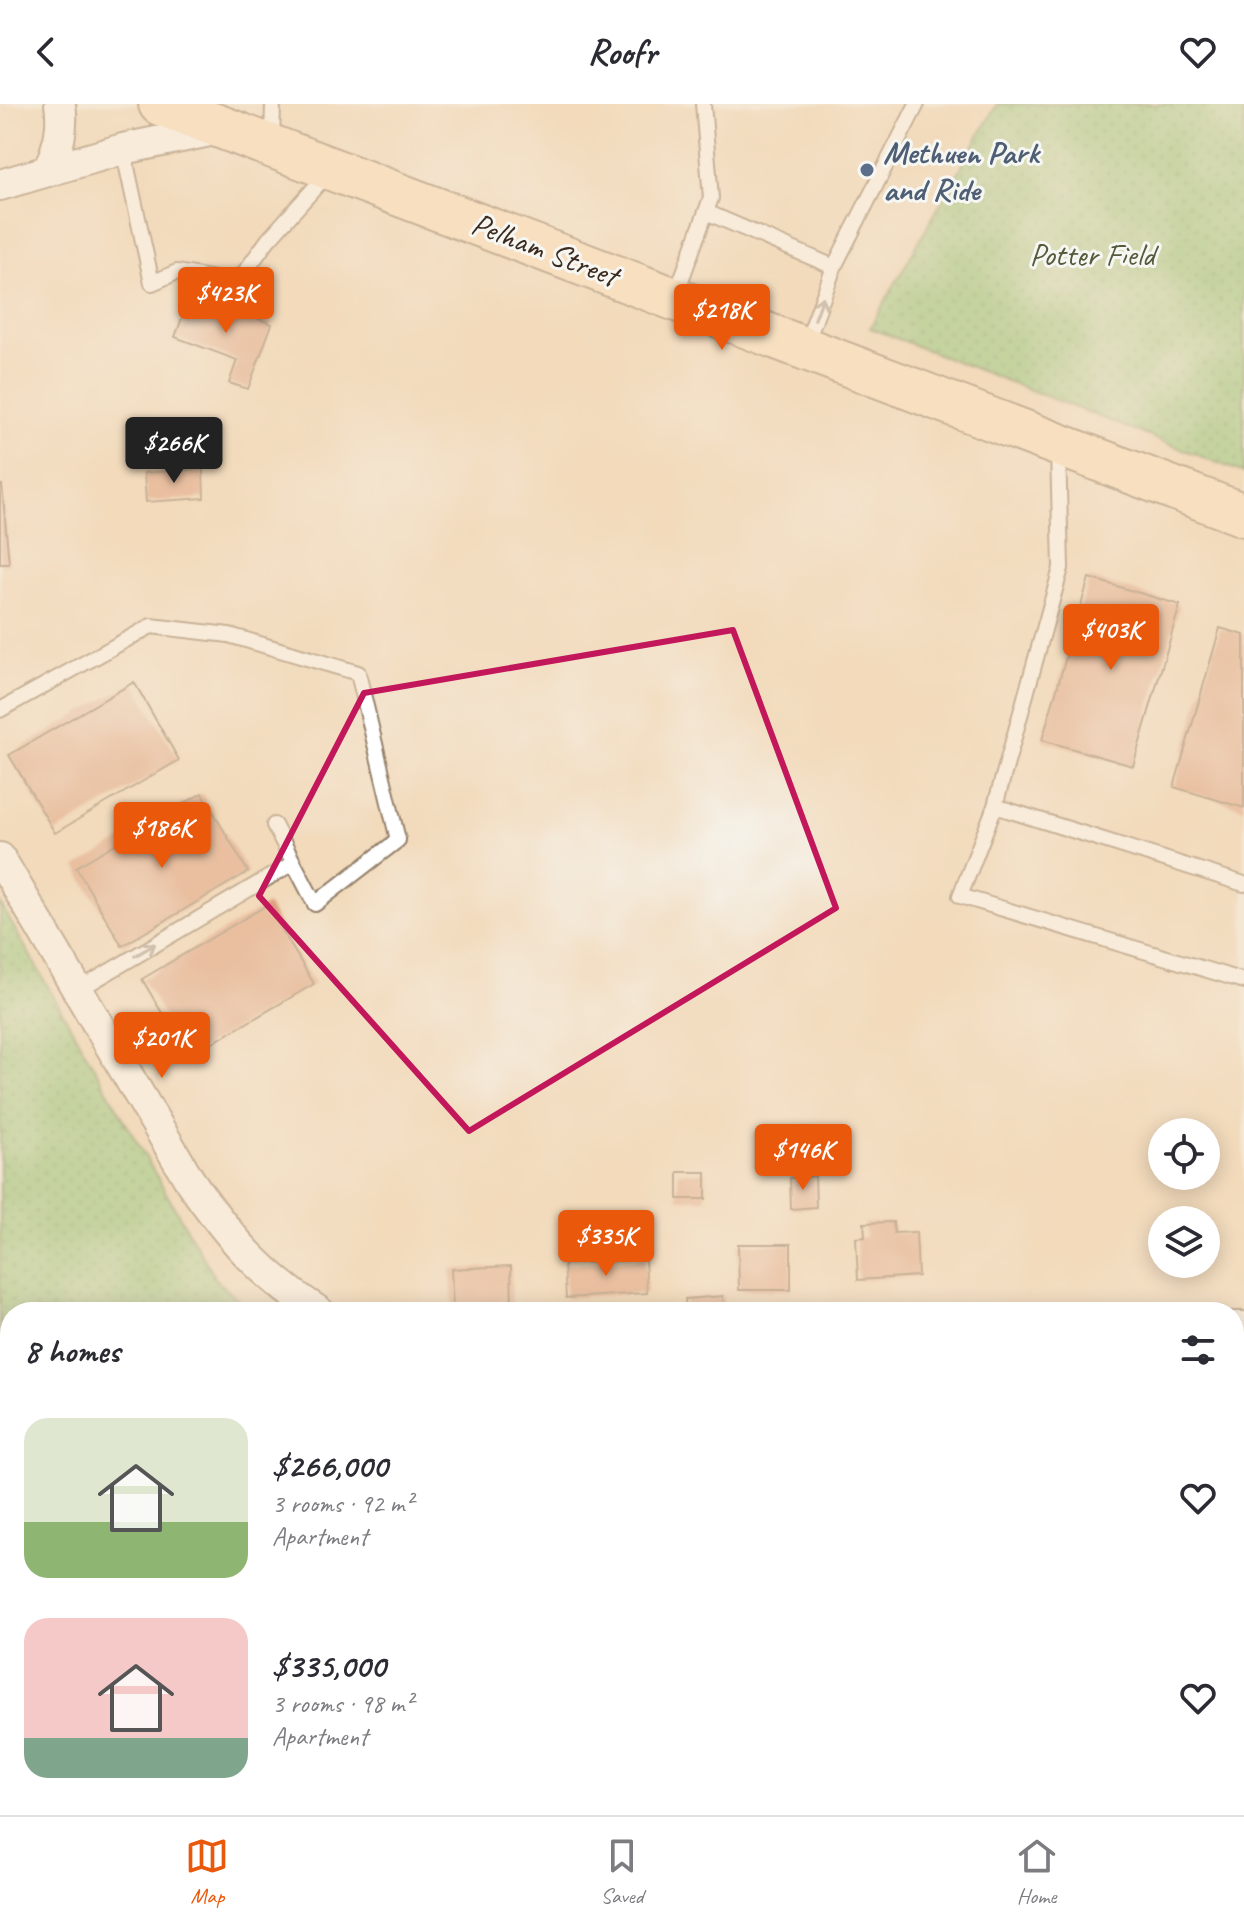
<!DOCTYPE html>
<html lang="en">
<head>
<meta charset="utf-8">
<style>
	:root { --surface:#fff; --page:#f7f7f7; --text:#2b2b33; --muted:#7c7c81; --line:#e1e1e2; --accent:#ea580c }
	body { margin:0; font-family:Caveat,sans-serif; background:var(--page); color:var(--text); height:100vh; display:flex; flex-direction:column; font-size:30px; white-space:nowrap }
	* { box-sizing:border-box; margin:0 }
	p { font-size:26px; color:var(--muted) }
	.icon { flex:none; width:44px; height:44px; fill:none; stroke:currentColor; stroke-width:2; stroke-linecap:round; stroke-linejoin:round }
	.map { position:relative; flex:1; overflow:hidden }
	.details { position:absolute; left:0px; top:1198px; width:1244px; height:514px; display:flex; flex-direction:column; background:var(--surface); border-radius:32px 32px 0 0; box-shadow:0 4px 20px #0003 }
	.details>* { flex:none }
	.controls { position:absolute; left:1148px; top:1014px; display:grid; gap:16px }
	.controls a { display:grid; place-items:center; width:72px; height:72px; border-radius:50%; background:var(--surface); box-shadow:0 4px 20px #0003; font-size:40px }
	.price { position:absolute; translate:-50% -68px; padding:0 18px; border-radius:8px; background:var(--accent); color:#fff; font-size:26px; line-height:52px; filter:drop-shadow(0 2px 4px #0008) }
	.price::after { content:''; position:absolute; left:50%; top:48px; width:24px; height:18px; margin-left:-12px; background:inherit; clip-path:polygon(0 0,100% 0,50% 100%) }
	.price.selected { background:#222; color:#fff }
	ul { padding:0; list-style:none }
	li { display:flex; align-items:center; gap:24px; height:200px; padding:0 24px }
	li span { display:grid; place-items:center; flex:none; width:224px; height:160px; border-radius:24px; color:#555 }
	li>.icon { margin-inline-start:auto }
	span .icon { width:96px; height:96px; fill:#fffc; stroke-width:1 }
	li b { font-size:34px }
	h2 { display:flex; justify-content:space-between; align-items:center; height:96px; padding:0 24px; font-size:34px }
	header { display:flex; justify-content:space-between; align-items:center; height:104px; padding:0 24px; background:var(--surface); font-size:36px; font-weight:700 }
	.tab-bar { display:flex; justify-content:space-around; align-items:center; height:112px; border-top:2px solid var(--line); background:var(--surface); font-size:22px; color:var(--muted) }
	.tab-bar a { display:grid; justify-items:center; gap:4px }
	.tab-bar .selected { color:var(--accent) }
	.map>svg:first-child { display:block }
	.green { fill:url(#green-dots); stroke:#647a4e; stroke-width:2 }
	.building { fill:#de9e7f }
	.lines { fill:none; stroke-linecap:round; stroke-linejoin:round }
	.lane-casing { stroke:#96826c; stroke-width:18 }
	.street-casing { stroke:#96826c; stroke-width:34 }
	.secondary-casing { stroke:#96826c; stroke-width:46 }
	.lane { stroke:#fff; stroke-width:14 }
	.street { stroke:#fff; stroke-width:30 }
	.secondary { stroke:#fde5c5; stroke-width:42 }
	.oneway { stroke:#a79f9a }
	.marked { fill:none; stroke:#c2185b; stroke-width:6; stroke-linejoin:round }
	.service-dot { fill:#5c6f8a; stroke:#f6f6f2; stroke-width:3 }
	.labels { text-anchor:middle; stroke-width:6; stroke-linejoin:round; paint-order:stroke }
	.service-label { font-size:32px; font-weight:bold; fill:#4e5e75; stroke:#f6f6f2; text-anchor:start }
	.street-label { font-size:32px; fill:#3b2a1e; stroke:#f6f6f2 }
	.park-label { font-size:32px; fill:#545a3a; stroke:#f6f6f2 }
</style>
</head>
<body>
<header><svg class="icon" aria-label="back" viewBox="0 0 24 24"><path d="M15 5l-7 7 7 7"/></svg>Roofr<svg class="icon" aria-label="heart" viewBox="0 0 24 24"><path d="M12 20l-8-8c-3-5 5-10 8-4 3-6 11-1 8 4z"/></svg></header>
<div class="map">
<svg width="1244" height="1711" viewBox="0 0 1244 1711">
	<defs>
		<pattern id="green-dots" width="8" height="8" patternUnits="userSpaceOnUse" patternTransform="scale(2)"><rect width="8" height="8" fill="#8ec97d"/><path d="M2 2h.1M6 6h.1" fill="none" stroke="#75a366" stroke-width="1.8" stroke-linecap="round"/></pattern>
	</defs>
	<rect width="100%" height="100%" fill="#f6f6f2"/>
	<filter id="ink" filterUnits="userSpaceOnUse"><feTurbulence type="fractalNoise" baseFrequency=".0125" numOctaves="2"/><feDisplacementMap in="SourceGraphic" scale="16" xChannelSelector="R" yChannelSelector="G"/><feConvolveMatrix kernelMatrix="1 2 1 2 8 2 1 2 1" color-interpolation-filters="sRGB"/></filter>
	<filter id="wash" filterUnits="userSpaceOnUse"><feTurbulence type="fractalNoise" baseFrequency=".006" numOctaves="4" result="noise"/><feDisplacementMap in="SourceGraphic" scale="32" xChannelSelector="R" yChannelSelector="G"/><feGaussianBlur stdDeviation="1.8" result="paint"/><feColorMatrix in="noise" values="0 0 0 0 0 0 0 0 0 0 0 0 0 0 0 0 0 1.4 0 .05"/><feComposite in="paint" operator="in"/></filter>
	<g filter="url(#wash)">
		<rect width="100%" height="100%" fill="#f2dabb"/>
		<path class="green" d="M997 0H1244V369L870 224Z
			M0 799 216 1176 252 1208H10V1335L0 1330Z"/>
		<g id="blocks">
			<path class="building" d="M191 190 272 220 248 285 229 279 237 256 175 233Z
				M203 365 204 394 146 398 144 369Z
				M0 381H2L9 460H0Z
				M1089 474 1180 501 1133 662 1042 636Z
				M1220 524 1244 531V704L1174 683Z
				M134 578 179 656 55 729 9 651Z
				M202 689 248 768 122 842 76 763Z
				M267 801 314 880 188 953 142 875Z
				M678 1068H706V1095H678Z
				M815 1072 816 1103 791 1105 790 1074Z
				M893 1118 894 1129 916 1128 918 1172 858 1176 856 1134 865 1133 864 1119Z
				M738 1140H791V1186H739Z
				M645 1155 647 1189 566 1194 564 1160Z
				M511 1162 512 1206 453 1208 451 1165Z
				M723 1192 724 1208H686L685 1195Z
				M1244 1328V1345L1239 1346 1241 1367 1234 1368V1330Z
				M221 1702H296L290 1711H216Z
				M858 1702H917L918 1705 900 1708V1711H859Z"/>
		</g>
	</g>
	<g filter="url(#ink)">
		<use href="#blocks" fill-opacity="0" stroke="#96826c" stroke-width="2"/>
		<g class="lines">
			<defs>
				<path id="lane" d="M272 38 273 0
					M123 45 152 179 177 168 237 179 268 136 328 69
					M706 108 834 163
					M675 193 711 94 703 0
					M805 243 834 163 917 0
					M1058 345 1061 464 995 702 960 792 1244 877
					M0 606 151 522 229 531 358 569 398 736 315 800 274 721
					M995 702 1244 780
					M78 886 293 759
					M40 1702 59 1711
					M122 1711 129 1702"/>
				<path id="street" d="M49 65C58 43 64 25 60 0
					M0 81 123 45 224 24
					M0 754 190 1077C229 1133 261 1171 319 1208
					M1234 1223H1244
					M791 1702 793 1711
					M0 1705 10 1698"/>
				<path id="secondary" d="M160 0 1244 411"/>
			</defs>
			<use href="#lane" class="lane-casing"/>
			<use href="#street" class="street-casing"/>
			<use href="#secondary" class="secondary-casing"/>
			<use href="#lane" class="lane"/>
			<use href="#street" class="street"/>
			<use href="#secondary" class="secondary"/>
		</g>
		<defs><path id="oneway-shaft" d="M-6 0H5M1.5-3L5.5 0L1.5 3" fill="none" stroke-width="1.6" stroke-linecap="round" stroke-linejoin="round" transform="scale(2)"/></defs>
		<g class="oneway">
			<use href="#oneway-shaft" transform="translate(819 204) rotate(-70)"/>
			<use href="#oneway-shaft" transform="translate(145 846) rotate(-31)"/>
		</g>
	</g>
	<path d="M0 0H1244V1711H0ZM733 526 836 804 469 1027 259 792 364 589Z" fill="#f2dabb" fill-opacity=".55" fill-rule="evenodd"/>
	<path class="marked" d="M733 526 836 804 469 1027 259 792 364 589Z"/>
	<circle class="service-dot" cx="867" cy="66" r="8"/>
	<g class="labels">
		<g class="service-label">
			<text x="883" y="59">Methuen Park<tspan x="883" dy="37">and Ride</tspan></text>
		</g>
		<g class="street-label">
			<text transform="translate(545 145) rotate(21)" y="11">Pelham Street</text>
		</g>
		<g class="park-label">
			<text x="1092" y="161">Potter Field</text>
		</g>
	</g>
</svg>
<div class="controls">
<a><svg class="icon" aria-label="locate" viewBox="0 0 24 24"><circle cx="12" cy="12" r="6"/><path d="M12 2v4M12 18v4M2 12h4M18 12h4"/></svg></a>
<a><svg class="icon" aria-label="layers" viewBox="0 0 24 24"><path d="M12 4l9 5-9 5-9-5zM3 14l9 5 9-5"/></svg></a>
</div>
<b class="price" style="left:226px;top:231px">$423K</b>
<b class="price" style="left:722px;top:248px">$218K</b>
<b class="price selected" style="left:174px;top:381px">$266K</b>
<b class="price" style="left:1111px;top:568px">$403K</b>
<b class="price" style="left:162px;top:766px">$186K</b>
<b class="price" style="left:162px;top:976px">$201K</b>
<b class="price" style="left:803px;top:1088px">$146K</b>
<b class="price" style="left:606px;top:1174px">$335K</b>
<section class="details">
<h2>8 homes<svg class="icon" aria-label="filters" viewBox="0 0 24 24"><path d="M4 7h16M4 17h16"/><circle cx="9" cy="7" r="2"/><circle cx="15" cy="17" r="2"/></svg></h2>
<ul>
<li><span style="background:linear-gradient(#dfe7d0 65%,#8fb573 0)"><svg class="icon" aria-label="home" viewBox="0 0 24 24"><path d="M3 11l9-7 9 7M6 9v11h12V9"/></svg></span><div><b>$266,000</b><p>3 rooms · 92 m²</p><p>Apartment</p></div><svg class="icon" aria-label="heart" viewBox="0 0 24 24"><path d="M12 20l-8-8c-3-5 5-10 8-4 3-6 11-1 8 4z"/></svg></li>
<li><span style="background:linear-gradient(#f6c9c9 75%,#7fa58c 0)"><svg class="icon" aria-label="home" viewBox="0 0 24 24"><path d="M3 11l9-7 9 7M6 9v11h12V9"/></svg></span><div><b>$335,000</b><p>3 rooms · 98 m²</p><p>Apartment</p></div><svg class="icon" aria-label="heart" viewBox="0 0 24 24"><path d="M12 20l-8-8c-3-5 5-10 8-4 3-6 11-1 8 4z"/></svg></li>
</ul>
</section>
</div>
<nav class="tab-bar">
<a class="selected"><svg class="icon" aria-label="map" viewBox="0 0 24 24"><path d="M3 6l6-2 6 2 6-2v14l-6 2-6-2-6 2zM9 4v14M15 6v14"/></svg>Map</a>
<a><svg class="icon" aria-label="saved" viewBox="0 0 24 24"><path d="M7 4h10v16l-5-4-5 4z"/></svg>Saved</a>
<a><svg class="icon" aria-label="home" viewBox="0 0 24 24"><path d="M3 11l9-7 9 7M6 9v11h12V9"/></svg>Home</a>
</nav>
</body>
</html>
